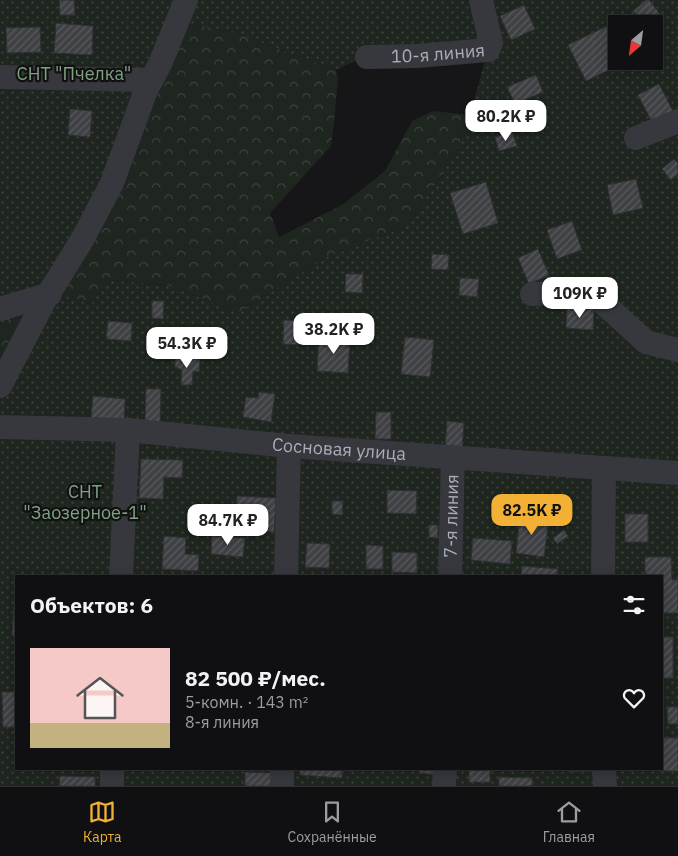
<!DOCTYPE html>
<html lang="ru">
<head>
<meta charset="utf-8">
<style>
	:root { --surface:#101012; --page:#19191b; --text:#f1f3f6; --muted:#9c9d9f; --line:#303032; --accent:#f2b134 }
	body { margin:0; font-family:"IBM Plex Sans",sans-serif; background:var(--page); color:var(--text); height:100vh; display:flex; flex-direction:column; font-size:19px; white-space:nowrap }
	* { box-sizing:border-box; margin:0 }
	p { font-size:16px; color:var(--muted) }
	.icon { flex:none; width:28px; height:28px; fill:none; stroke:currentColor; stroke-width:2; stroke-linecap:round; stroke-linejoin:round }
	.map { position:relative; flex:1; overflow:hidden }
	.side { position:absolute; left:15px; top:575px; width:648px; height:195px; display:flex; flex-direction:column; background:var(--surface); border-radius:0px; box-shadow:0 2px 12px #0003,0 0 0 1px var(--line) }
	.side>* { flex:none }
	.needle { width:32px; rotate:209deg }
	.controls { position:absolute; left:608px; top:15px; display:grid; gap:10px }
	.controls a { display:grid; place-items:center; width:55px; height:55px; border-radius:0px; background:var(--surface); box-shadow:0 2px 12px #0003,0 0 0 1px var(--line); font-size:25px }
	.price { position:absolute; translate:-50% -42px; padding:0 11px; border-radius:10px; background:#fff; color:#222; font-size:16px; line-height:32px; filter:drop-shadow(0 1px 2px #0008) }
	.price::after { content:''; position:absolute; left:50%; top:30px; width:15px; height:11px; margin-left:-8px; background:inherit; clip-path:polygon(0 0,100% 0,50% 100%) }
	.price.selected { background:var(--accent); color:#111 }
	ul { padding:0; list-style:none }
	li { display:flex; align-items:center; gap:15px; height:125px; padding:0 15px }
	li span { display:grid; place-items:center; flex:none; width:140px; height:100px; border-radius:0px; color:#555 }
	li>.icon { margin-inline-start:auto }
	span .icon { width:60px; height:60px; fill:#fffc; stroke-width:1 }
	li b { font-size:21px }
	h2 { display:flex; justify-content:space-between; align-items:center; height:60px; padding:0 15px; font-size:21px }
	.tabs { display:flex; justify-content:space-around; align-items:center; height:70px; border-top:1px solid var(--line); background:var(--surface); font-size:14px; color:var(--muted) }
	.tabs a { display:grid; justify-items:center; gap:2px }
	.tabs .selected { color:var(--accent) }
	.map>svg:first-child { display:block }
	.forest { fill:url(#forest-crowns) }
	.garden { fill:url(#garden-dots); fill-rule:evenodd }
	.building { fill:url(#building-hatch); stroke:#303034 }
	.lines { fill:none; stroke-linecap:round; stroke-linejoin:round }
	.minor { stroke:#37383d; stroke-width:24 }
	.labels { text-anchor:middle; stroke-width:4.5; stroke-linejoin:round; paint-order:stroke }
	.street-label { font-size:18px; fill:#a8adb8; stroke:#111113 }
	.park-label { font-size:18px; fill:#7fa381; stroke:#111113 }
</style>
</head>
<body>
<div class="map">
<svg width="678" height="786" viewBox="0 0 678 786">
	<defs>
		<pattern id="forest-crowns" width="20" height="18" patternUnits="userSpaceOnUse" patternTransform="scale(1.25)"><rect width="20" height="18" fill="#1e261f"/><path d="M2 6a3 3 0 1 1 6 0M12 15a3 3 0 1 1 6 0" fill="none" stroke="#3c433d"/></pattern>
		<pattern id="garden-dots" width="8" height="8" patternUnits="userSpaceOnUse" patternTransform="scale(1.25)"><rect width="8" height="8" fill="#1e261f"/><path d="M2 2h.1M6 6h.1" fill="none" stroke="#3c433d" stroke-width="1.8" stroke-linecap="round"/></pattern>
		<pattern id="building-hatch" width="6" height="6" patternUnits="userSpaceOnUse" patternTransform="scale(1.25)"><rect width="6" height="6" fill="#404145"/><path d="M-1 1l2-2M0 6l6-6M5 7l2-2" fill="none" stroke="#595a5e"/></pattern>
	</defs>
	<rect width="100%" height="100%" fill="#161618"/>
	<path class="forest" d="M179 21 236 33 336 70 338 78 334 122 331 146 270 213 279 237 342 205 385 171 412 121 433 111 470 115 457 150 409 225 327 257 238 313 167 285 108 280 91 304 51 291Z
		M39 302 0 378V313Z"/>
	<path class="garden" d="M0 0H678V786H0V378L39 302 0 313ZM179 21 236 33 336 70 361 58 488 50 470 115 457 150 409 225 327 257 238 313 167 285 107 280 91 304 52 291ZM616 24H654V61H616ZM16 576H661V769H16Z"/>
	<path class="building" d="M59 0H74L75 15H60Z
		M646 0H649L660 14 649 24H644L633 11Z
		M524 5 535 29 511 40 500 16Z
		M56 23 93 26 92 55 54 53Z
		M607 26 616 44V61L625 62 586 81 568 45Z
		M40 27 41 52 7 53 6 28Z
		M536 75 543 92 515 104 507 87Z
		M659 84 674 113 653 124 638 95Z
		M70 109 92 111 90 137 68 135Z
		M512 132 517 146 499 151 495 137Z
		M674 159 678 163V174L671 180 662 169Z
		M636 179 643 208 613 215 607 185Z
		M486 182 498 223 463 234 450 193Z
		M572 221 582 250 557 259 547 230Z
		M538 249 549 275 529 284 518 258Z
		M432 254 449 255 448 270 431 269Z
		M346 274H363L362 293 345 292Z
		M460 278 479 279 477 297 459 295Z
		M152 301H164L163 319 152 318Z
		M567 308 594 309 593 330 566 328Z
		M284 320 299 321 298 345 283 344Z
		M108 321 132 323 131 341 106 339Z
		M319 337 350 338 348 373 317 371Z
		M405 337 434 340 430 377 401 374Z
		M175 358 200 359 199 372 193 371 192 385H181L182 370 175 367Z
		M146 389H161L160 422H145Z
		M259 392 275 394 271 422 243 417 246 397 258 398Z
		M93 396 125 399 124 420 91 418Z
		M376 412H391V439H375Z
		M447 421 464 423 462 450 445 448Z
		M141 459 183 460 182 478 164 477 163 499 139 498Z
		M387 490 417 491 416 514 387 513Z
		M237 496 276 498 274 532 235 529Z
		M332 501H343L342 515 332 514Z
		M625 514H648V542H625Z
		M520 515 549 518 544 557 516 553Z
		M429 525H438V538L429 537Z
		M564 530 568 536 557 544 553 538Z
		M164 536 186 538 185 554 199 555 198 571 162 569Z
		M212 536 245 538 243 557 211 554Z
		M473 538 512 541 510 564 471 560Z
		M307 543 330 544 329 568 305 567Z
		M366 545 383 546V569H366Z
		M392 552 417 553V573L392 572Z
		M645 557H671L672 580 678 579V613H661V576H645Z
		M522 566 558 569 557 576H521Z
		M59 573 96 575V576H58Z
		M15 589H16V636H12Z
		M661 637H673V678H661Z
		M2 692H16V727H3Z
		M667 707H678V724H668Z
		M661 738H678V771H659V769H661Z
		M300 769H342V778L300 775Z
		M420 769H440L439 775 419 773Z
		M469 769H490V782H469Z
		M569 769H592V771L569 772Z
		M245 772 272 773 271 786H245Z
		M60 776 95 777V786H59Z
		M499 777 532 778V786H499Z"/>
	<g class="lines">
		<g class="minor">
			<path id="s1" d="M367 57 417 56 488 50 491 43 481 0"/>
			<path d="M0 77 151 80"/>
			<path d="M636 138 678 121"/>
			<path d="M532 294 588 293 601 301 646 342 678 350"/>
			<path d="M0 309 50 294"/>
			<path d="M0 386 43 303 82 240 112 183 146 90 160 64 186 0"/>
			<path id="s2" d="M0 427 128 430 289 446 678 473"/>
			<path d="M121 576 128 430"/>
			<path d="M286 576 289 446"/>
			<path id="s3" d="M450 576 453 457"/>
			<path d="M603 576 604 468"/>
			<path d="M604 769 605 786"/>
			<path d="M112 786V769"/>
			<path d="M282 786V769"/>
			<path d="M444 786 445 769"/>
		</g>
	</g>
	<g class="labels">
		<g class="street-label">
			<text dy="6" stroke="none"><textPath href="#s1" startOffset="71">10-я линия</textPath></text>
			<text dy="6" stroke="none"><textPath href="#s2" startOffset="340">Сосновая улица</textPath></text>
			<text dy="6" stroke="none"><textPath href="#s3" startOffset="60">7-я линия</textPath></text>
		</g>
		<g class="park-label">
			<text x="74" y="80">СНТ "Пчелка"</text>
			<text x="85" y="498">СНТ<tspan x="85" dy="21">"Заозерное-1"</tspan></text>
		</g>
	</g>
</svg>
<div class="controls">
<a><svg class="needle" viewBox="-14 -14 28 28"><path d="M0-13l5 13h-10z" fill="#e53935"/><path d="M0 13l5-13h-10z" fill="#9c9d9f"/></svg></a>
</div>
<b class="price" style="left:506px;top:142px">80.2K ₽</b>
<b class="price" style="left:580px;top:319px">109K ₽</b>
<b class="price" style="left:334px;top:355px">38.2K ₽</b>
<b class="price" style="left:187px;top:369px">54.3K ₽</b>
<b class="price selected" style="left:532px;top:536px">82.5K ₽</b>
<b class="price" style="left:228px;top:546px">84.7K ₽</b>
<section class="side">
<h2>Объектов: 6<svg class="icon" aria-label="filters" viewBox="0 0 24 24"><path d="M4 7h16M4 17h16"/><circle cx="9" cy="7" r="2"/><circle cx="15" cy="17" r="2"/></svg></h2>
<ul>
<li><span style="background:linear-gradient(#f6c9c9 75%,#c2b280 0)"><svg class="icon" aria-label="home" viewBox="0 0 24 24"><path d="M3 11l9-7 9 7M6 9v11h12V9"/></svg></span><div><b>82 500 ₽/мес.</b><p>5-комн. · 143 m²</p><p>8-я линия</p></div><svg class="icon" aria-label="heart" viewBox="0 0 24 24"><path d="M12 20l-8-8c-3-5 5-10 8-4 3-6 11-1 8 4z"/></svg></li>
</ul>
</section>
</div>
<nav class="tabs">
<a class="selected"><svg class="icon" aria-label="map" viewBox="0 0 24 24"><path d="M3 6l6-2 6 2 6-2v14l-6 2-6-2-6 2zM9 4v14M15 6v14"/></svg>Карта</a>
<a><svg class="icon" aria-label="saved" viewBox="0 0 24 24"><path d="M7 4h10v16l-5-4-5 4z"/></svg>Сохранённые</a>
<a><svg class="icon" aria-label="home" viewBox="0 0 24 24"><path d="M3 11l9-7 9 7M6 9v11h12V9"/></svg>Главная</a>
</nav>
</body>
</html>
